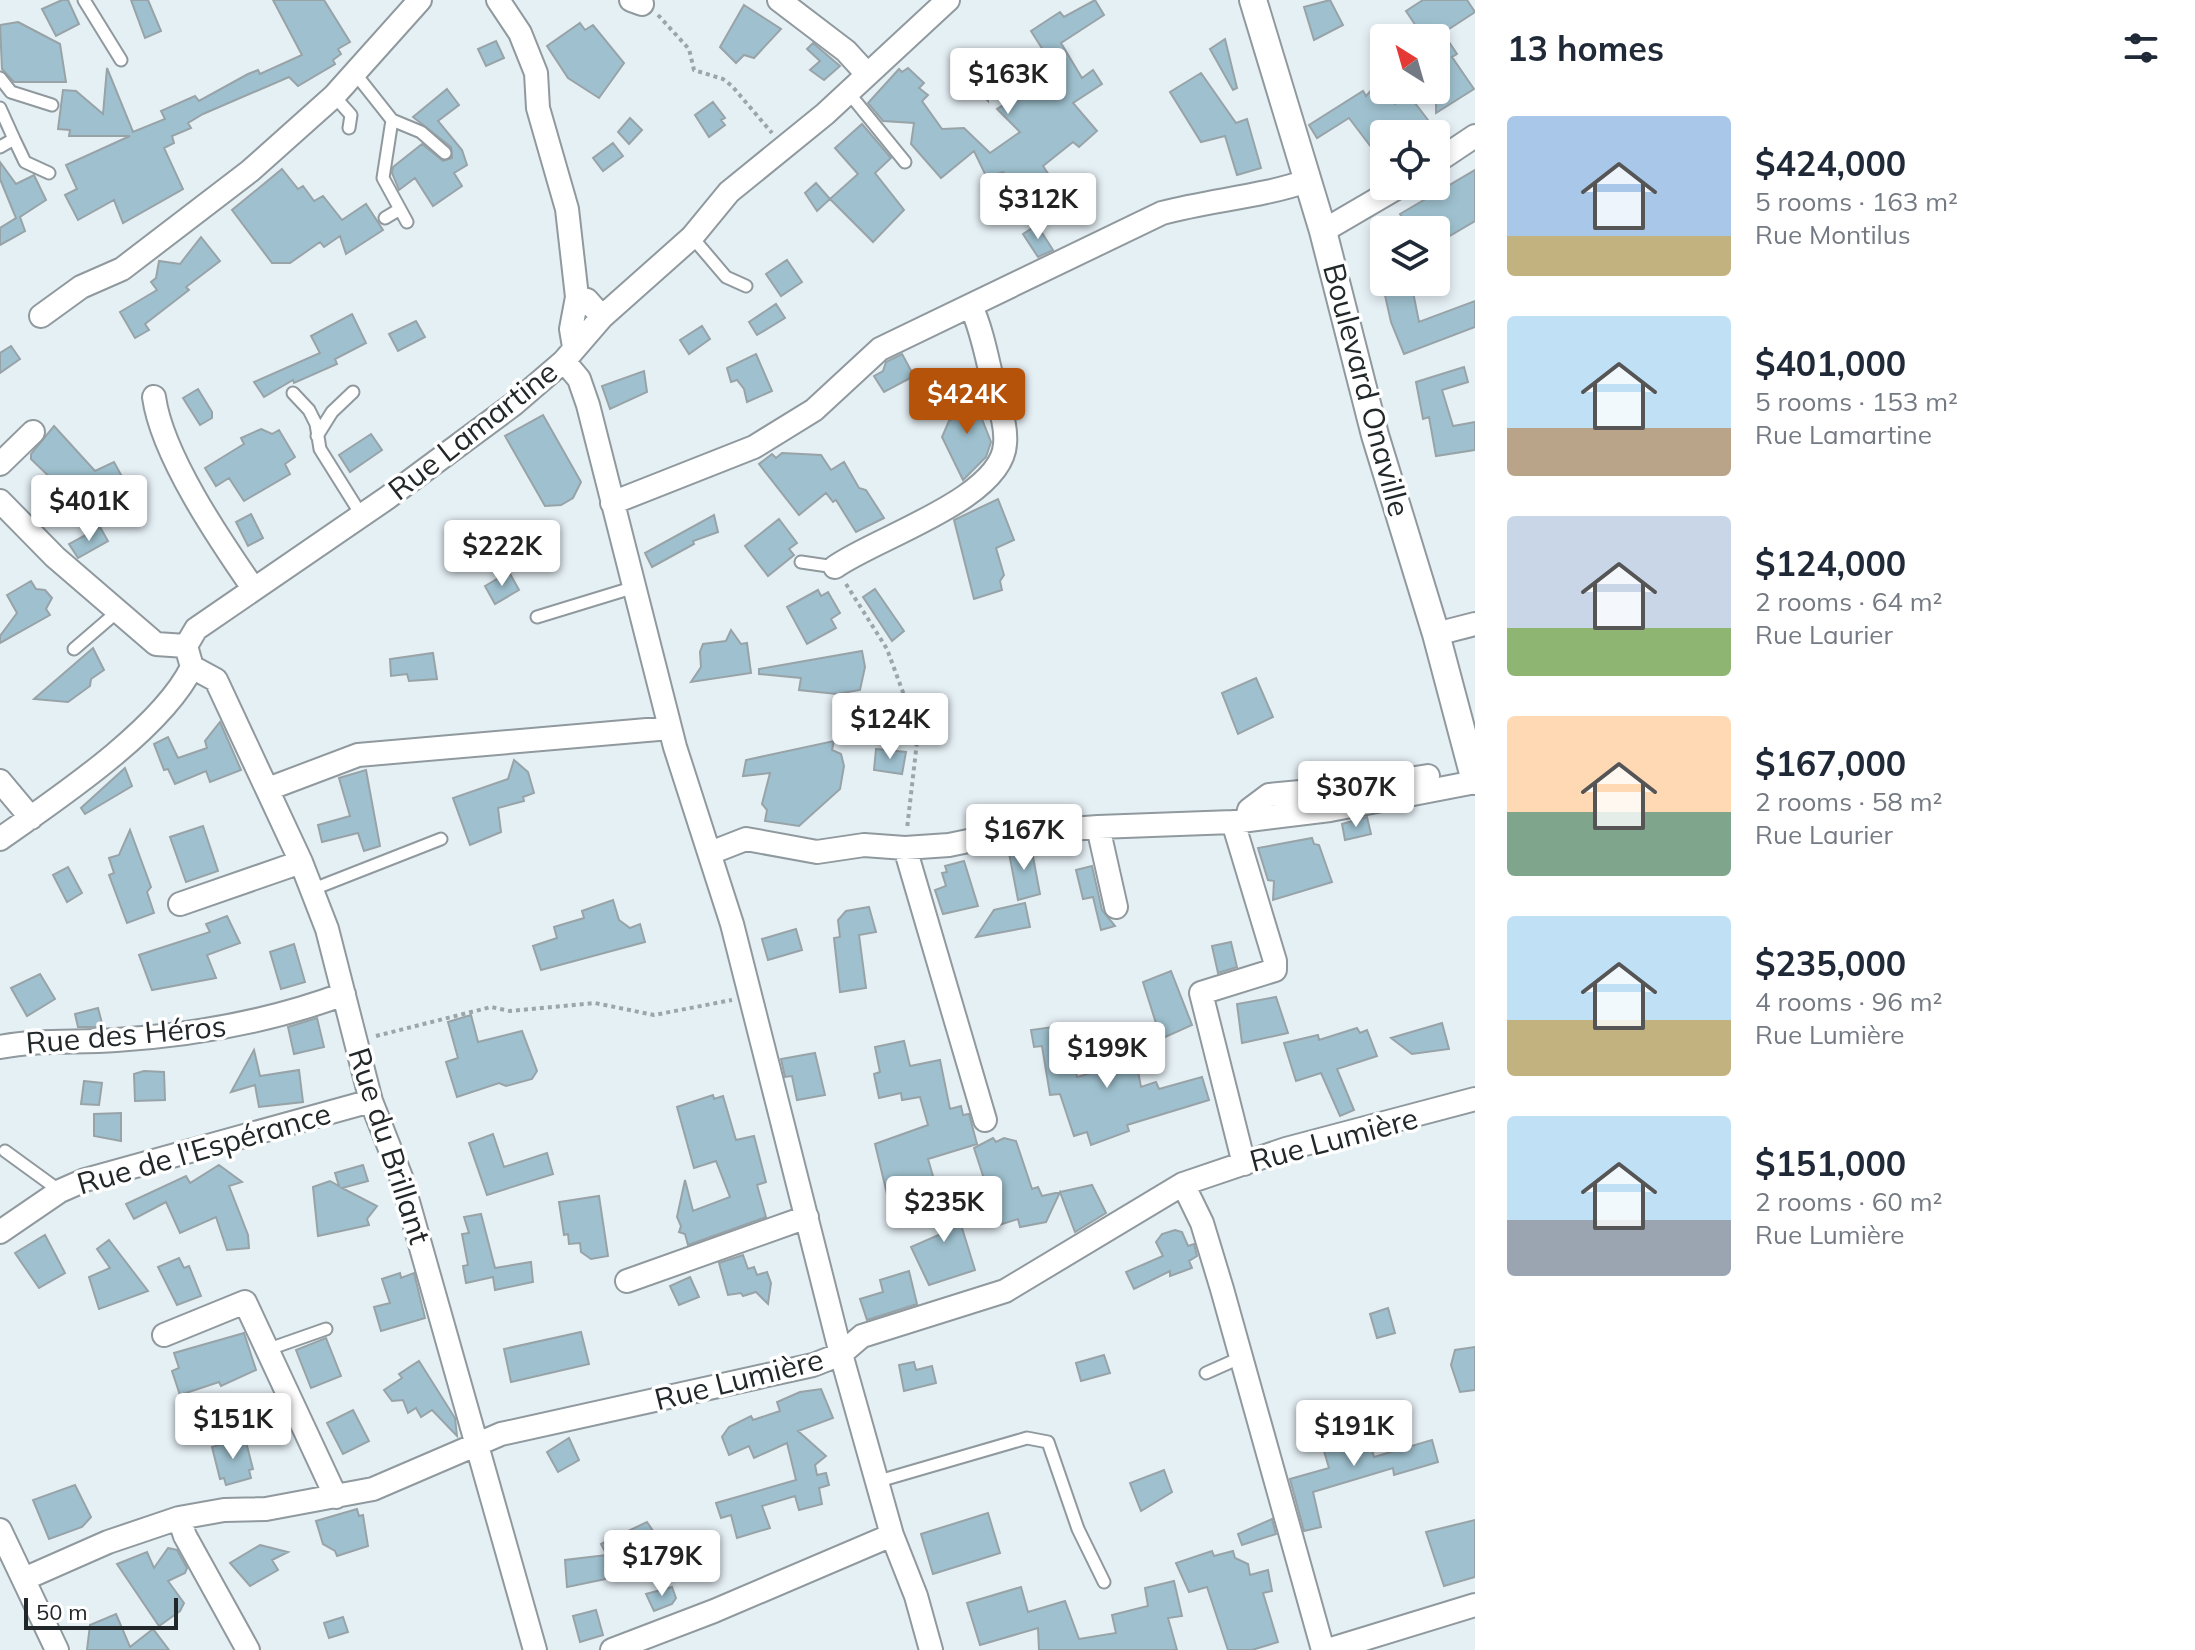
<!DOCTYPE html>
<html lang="en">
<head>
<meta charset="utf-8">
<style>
	:root { --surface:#fff; --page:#f2f2f3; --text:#1f2937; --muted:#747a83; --accent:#b45309 }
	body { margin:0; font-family:Mulish,sans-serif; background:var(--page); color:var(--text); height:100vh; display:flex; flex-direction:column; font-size:30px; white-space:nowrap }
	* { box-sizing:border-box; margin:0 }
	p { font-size:26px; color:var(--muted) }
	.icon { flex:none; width:44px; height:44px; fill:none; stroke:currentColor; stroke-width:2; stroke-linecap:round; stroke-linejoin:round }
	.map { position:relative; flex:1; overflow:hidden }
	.side { display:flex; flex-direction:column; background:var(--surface); width:720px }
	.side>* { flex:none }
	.needle { width:52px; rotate:323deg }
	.tools { position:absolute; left:1370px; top:24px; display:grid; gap:16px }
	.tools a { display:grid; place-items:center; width:80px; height:80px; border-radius:8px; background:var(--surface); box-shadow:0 4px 12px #0003; font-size:40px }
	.scale { position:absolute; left:24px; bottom:20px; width:154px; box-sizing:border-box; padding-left:8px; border:4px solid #222729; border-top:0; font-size:22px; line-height:28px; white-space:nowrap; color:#222729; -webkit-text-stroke:6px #fff; paint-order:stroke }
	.price { position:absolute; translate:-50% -68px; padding:0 18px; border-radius:8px; background:#fff; color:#222; font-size:26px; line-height:52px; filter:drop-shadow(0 2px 4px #0008) }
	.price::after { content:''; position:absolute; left:50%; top:48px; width:24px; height:18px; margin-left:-12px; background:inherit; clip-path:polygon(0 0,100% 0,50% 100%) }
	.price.selected { background:var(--accent); color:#fff }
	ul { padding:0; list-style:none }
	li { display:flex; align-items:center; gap:24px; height:200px; padding:0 32px }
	li span { display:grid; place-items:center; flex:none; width:224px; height:160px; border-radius:8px; color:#555 }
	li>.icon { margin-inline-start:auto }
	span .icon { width:96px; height:96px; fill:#fffc; stroke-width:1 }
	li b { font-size:34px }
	h2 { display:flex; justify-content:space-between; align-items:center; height:96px; padding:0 32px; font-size:34px }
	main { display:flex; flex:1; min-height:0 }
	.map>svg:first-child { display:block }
	.building { fill:#9fc1cf; stroke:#98a3a8; stroke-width:2 }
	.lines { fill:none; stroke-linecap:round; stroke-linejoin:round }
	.service-casing { stroke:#8f999e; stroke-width:15 }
	.minor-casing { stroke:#8f999e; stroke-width:26 }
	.tertiary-casing { stroke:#8f999e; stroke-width:30 }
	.path { stroke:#9ca5a9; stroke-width:4; stroke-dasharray:4 4; stroke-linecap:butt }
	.service { stroke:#fff; stroke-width:11 }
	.minor { stroke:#fff; stroke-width:22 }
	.tertiary { stroke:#fff; stroke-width:26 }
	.labels { text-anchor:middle; stroke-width:7; stroke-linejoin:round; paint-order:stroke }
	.street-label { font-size:30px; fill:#222729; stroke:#fff }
</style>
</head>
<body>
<main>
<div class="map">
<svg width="1475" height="1650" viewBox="0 0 1475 1650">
	<rect width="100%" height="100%" fill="#e5f0f5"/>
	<path class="building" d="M62 0H68L79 24 56 36 42 9Z
		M131 0H148L161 31 145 38Z
		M273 0H324L350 42 338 49 341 54 333 60 335 64 298 86 289 77 203 114 188 123 191 128 172 136 174 143 164 148 183 189 123 223 114 200 78 220 65 195 77 189 66 165 130 136H69L70 130 58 129 63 90 76 91 103 114 107 68 133 132 165 119 161 111 195 96 199 101 248 74 258 70 260 74 302 55Z
		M1095 0 1104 15 1061 43 1082 78 1093 70 1102 84 1073 103 1097 131 1079 147 1073 142 1043 166 1059 190 1032 208 1003 172 987 178 974 151 941 178 911 144 914 123 883 121 868 103 899 69 902 72 908 68 924 83 919 88 928 95 922 101 942 129 964 128 990 153 1020 132 997 109 1057 72 1031 31 1060 12 1064 17Z
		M1330 0 1343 25 1314 40 1304 7Z
		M1423 0H1467L1475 12 1443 33 1457 54 1452 57 1474 89 1436 113V38H1424L1406 11Z
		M744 5 781 29 754 58 744 55 736 63 720 47Z
		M18 22 60 44 66 82H14L2 69 0 25Z
		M580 23 585 30 593 25 624 63 599 98 568 78 547 46Z
		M1225 39 1237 88 1233 90 1210 49Z
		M496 41 504 58 486 66 478 49Z
		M813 43 840 66 824 80 810 70 820 61 807 49Z
		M986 60 988 101 967 80Z
		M1201 73 1236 123 1247 119 1261 168 1237 175 1225 136 1201 142 1170 92Z
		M1376 85 1395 104 1408 94 1428 120 1419 127 1420 134H1384V164L1349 118 1317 138 1309 125 1363 91 1366 96Z
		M447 89 459 105 438 121 462 150 467 165 454 173 462 186 433 206 415 178 399 190 392 173 393 167 422 144 443 161 452 158 451 147 413 117Z
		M713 102 725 118 721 120 725 125 709 137 695 115Z
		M630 118 642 130 629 144 618 132Z
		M862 124 891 158 875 173 904 210 873 242 830 199 858 174 835 148Z
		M613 143 623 156 603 171 593 158Z
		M0 162 16 184 34 175 46 200 20 217 25 231 0 245V228L16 218 0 179Z
		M282 169 298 189 303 186 314 201 323 196 342 220 366 204 383 230 346 254 340 236 324 247 320 242 290 263H272L232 210Z
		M1475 170V221L1436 244V230H1410L1400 214Z
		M816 183 830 199 817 211 805 193Z
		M1037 225 1053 250 1038 257 1023 234Z
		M201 237 220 261 186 287 189 290 145 324 149 330 135 338 120 312 157 290 151 282 156 278 159 261 180 264Z
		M787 260 802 282 781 296 766 274Z
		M1382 282H1411L1419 322 1475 301V327L1404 354 1391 322Z
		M776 304 785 318 757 335 749 322Z
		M352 314 366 343 335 359 337 364 294 383 293 380 264 397 254 382 320 353 311 336Z
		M416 321 425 337 398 351 389 334Z
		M702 326 710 339 689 354 680 340Z
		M11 346 20 359 0 373V353Z
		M756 354 772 391 747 402 744 389 737 380 731 382 727 368Z
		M902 354 914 376 884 392 874 376 883 371 886 362Z
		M1464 367 1468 382 1442 390 1453 426 1475 422V450L1436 456 1429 417 1423 419 1416 382Z
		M644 371 647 392 610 409 602 386Z
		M198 389 212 412V418L200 425 183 398Z
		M980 391 978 409 991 442 986 457 963 480 942 437 949 421 961 413V397Z
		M543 415 581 482 573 498 561 505 545 506 505 436Z
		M54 426 95 471 114 462 131 493 129 500 87 526 77 505 68 509 56 492 58 485 31 459V454Z
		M261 429 272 434 279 430 295 457 285 464 290 474 244 501 229 478 216 486 205 468 244 444 241 438Z
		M371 434 382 450 350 472 339 455Z
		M782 453 821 455 831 470 844 462 859 488 866 490 884 518 856 532 836 500 833 502 826 493 799 515 759 464 772 454 776 458Z
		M998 499 1014 540 996 548 1004 575 1000 581 1002 590 974 599 954 520Z
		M251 514 263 538 248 546 236 522Z
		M714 515 718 532 693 541 694 544 652 567 645 553Z
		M779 519 797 543 789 549 794 555 768 576 745 546Z
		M100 527 108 541 78 558 69 544Z
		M509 572 519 590 495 604 485 586Z
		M31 581 36 589 45 590 52 598 46 609 50 615 0 643V636L17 613 7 595Z
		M875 589 904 631 892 641 863 597Z
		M818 590 821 596 828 592 840 613 831 619 836 628 807 644 787 607Z
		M731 630 741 644 747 643 751 673 691 682 701 667 700 652 703 644 726 641Z
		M93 648 104 670 91 679 90 686 68 702 34 699Z
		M862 651 865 667 860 690 837 694 799 690 801 678 759 674V669Z
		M433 653 437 679 409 681 407 674 391 676 390 659Z
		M1256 678 1273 717 1238 734 1222 693Z
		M220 722 241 770 210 782 206 771 175 784 168 769 164 770 154 744 168 737 178 758 207 748 205 741Z
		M834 741 832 750 841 754 844 766 840 789 799 826 765 821 767 810 762 804 770 773 743 776 746 760Z
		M876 749 906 752 902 774 874 770Z
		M514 760 528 772 534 793 523 797 524 801 498 808 501 832 470 845 453 798 508 779Z
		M125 768 132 786 85 814 81 808Z
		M366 770 380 846 364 851 358 833 322 842 318 825 350 816 339 778Z
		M1367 817 1371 834 1345 840 1342 824Z
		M203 826 218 871 186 882 170 837Z
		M130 830 151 887 147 892 154 913 127 923 109 875 114 873 109 858 119 855Z
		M1312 838 1314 844 1319 845 1332 882 1273 900 1274 881 1268 880 1258 848Z
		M1031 846 1040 894 1018 900 1008 848Z
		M964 861 978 906 943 914 935 890 946 886 942 873 947 872 945 866Z
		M1092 866 1102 910 1115 926 1101 930 1093 897 1083 899 1076 870Z
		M68 867 82 893 67 902 53 875Z
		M613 900 619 920 630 928 640 924 645 942 541 970 533 946 557 938 554 927 584 918 582 911Z
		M1025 903 1030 927 976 937 994 910Z
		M869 907 876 932 859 935 866 988 840 992 834 938 840 937 838 920 846 911Z
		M227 916 240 943 207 955 216 978 152 990 139 955 210 932 206 924Z
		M796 929 802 950 768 960 762 939Z
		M1231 942 1237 967 1218 973 1212 946Z
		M294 944 305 982 281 989 270 952Z
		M1171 971 1192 1025 1161 1039 1143 982Z
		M40 974 55 999 27 1016 11 988Z
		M1276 997 1288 1033 1242 1043 1237 1004Z
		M98 1008 103 1027H78L75 1014Z
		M471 1015 478 1042 522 1031 537 1071 532 1079 506 1086 499 1083 457 1097 446 1062 458 1058 448 1022Z
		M317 1018 324 1047 294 1054 288 1027Z
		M1442 1023 1449 1049 1412 1054 1391 1038Z
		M1074 1024 1077 1040 1071 1041 1077 1077 1127 1063 1131 1073 1138 1071 1141 1087 1156 1082 1159 1089 1202 1077 1209 1100 1127 1125 1129 1131 1091 1145 1087 1132 1074 1136 1060 1094 1050 1095 1042 1046 1034 1047 1031 1030Z
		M1357 1028 1360 1033 1367 1030 1377 1056 1337 1069 1354 1110 1340 1116 1321 1073 1296 1081 1284 1043 1318 1035 1319 1040Z
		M904 1041 910 1066 940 1060 950 1109 961 1106 963 1115 969 1114 977 1144 928 1159 935 1183 888 1198 875 1144 928 1125 920 1097 902 1100 901 1093 879 1098 874 1074 880 1072 875 1047Z
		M254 1050 260 1076 299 1070 303 1102 259 1107 255 1085 231 1092Z
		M815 1053 825 1095 797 1100 792 1076 785 1077 781 1059Z
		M144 1071 164 1072 165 1100 135 1101 134 1074Z
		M84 1081 102 1083 99 1105 81 1104Z
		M713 1095 714 1099 723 1096 736 1140 754 1136 766 1182 757 1185 766 1217 688 1245 685 1234 679 1232 681 1226 677 1217 685 1180 693 1211 730 1197 716 1161 694 1168 677 1107Z
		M121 1113V1141L94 1136V1114Z
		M493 1134 504 1167 547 1153 553 1174 487 1195 469 1143Z
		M993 1138 996 1142 1004 1138 1016 1141 1032 1189 1038 1187 1042 1196 1092 1185 1106 1213 1075 1232 1060 1192 1046 1222 1020 1227 1018 1219 999 1225 974 1148Z
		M219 1165 242 1182 229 1186 248 1235 249 1248 227 1250 216 1217 180 1233 166 1202 134 1219 126 1204 186 1176 190 1183Z
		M363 1165 368 1181 342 1188 377 1206 367 1219 369 1225 318 1236 313 1187 330 1181 339 1186 335 1173Z
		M950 1189 975 1270 929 1285 911 1247 941 1234 928 1196Z
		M599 1196 608 1256 591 1259 581 1252 580 1243 569 1244 568 1234 564 1235 559 1202Z
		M481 1214 495 1268 531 1262 533 1282 495 1290 493 1277 466 1283 463 1266 468 1265 462 1234 469 1233 464 1217Z
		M1175 1230 1182 1232 1188 1246 1194 1244 1197 1256 1189 1261 1192 1268 1170 1276V1271L1134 1289 1126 1272 1163 1256 1156 1242 1162 1234Z
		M45 1235 65 1273 39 1288 15 1253Z
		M109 1240 148 1291 99 1309 89 1277 110 1268 97 1249Z
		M743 1255 748 1269 754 1267 757 1275 767 1272 771 1283 768 1304 756 1292 743 1296 741 1293 728 1295 719 1263Z
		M179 1258 184 1268 189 1266 201 1296 177 1305 158 1267Z
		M909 1271 917 1304 867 1320 860 1299 883 1292 880 1280Z
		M400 1273 401 1278 414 1273 425 1318 381 1331 374 1307 390 1303 382 1279Z
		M690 1277 699 1297 679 1305 670 1286Z
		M1388 1308 1395 1333 1377 1338 1370 1314Z
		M581 1332 589 1364 511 1382 504 1349Z
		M244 1333 256 1370 221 1386 219 1382 180 1395 172 1371 179 1368 174 1353Z
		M326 1338 341 1376 311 1388 296 1350Z
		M1475 1347V1390L1460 1392 1451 1365 1455 1350Z
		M1104 1355 1110 1373 1081 1381 1076 1363Z
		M419 1361 455 1418 457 1436 432 1410 421 1417 416 1408 408 1413 403 1400 392 1401 384 1390 402 1378 399 1374Z
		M914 1362 916 1370 932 1366 936 1383 904 1391 899 1365Z
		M821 1389 833 1418 798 1431 826 1456 815 1465 817 1475 826 1473 829 1485 819 1488 822 1504 799 1510 795 1496 762 1506 770 1528 737 1538 731 1515 721 1518 716 1503 796 1480 787 1443 754 1458 749 1446 729 1455 722 1437 729 1427 751 1416 753 1420 780 1411 777 1402 800 1392Z
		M353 1410 369 1441 343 1454 327 1423Z
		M1365 1427 1374 1457 1432 1440 1438 1462 1394 1475 1393 1468 1313 1492 1321 1527 1304 1531 1290 1479 1329 1468 1321 1441Z
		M245 1438 253 1469 249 1470 251 1478 226 1485 224 1478 220 1479 212 1447Z
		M569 1438 579 1460 558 1472 547 1452Z
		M1164 1470 1172 1492 1141 1511 1130 1483Z
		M75 1485 91 1517 82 1527 49 1539 33 1500Z
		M357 1509 359 1516 363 1515 368 1546 337 1556 335 1551 323 1544 316 1521Z
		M988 1513 1000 1553 933 1574 921 1534Z
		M1272 1519 1276 1534 1242 1545 1238 1534Z
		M1475 1520V1577L1444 1586 1426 1532Z
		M647 1522 660 1541 684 1531 696 1561 662 1576 659 1568 567 1587 565 1560 607 1555 601 1544Z
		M260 1545 288 1552 272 1560 278 1570 250 1586 230 1563Z
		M168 1548 177 1550 187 1568 185 1573 168 1581 184 1603 180 1611 159 1626 117 1564 147 1552 154 1568Z
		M1212 1551 1214 1556 1233 1551 1235 1558 1248 1564 1250 1575 1268 1570 1272 1591 1263 1593 1278 1642 1252 1650H1228L1207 1587 1189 1592 1176 1563Z
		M1174 1581 1182 1616 1168 1618 1177 1650H1039L1038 1628 980 1645 967 1603 1021 1587 1028 1612 1065 1601 1079 1639 1116 1633 1112 1615 1148 1606 1145 1588Z
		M672 1587 676 1598 672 1604 654 1611 646 1594Z
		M596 1610 603 1635 580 1642 573 1616Z
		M116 1614 130 1647 153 1629 169 1650H87L90 1625Z
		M343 1617 348 1632 329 1638 324 1623Z"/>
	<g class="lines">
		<defs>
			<path id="service" d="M84 0 121 60
				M354 72 392 120 421 132 445 153
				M0 78 11 92 52 105
				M848 92 905 162
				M334 96 351 115 349 128
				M0 108 14 139 0 147
				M392 120 383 178 407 222
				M14 139 25 162 49 173
				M385 218 400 209
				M692 237 726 277 746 286
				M293 393 309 410 316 424 320 449 362 516
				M317 436 332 412 353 392
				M801 562 835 567
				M537 617 635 587
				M74 649 117 612
				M311 890 441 839
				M5 1151 60 1191
				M269 1349 326 1329
				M1206 1373 1242 1357
				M879 1481 1027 1438 1048 1442 1078 1529 1104 1582"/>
			<path id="minor" d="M498 0 520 33 536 73 538 108 567 209 577 297 587 300 602 317
				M631 0 642 4
				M779 0 846 51 867 74
				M1436 162 1475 136
				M1323 231 1400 186
				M41 316 81 287 122 269 250 171 334 96 420 0
				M574 347 571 329 577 297
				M564 361 579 379 588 405 675 747 732 924 841 1354 892 1535 916 1596 931 1650
				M154 397C162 455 219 539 253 588
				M0 464 33 432
				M0 501 55 557 156 644 186 646
				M612 503 754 447 814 410 880 349 1162 213C1211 200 1260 197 1307 181
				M835 567C875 538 1002 499 1005 444 1007 425 998 402 993 383 987 358 982 330 971 306
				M1436 634 1475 624
				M192 667 216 680 301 862 327 929 371 1101 401 1177 535 1650
				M0 781 31 818
				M268 789 358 755 670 728
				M1247 819 1249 810 1269 795 1364 786 1428 776
				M1233 822 1275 961V970L1201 993 1244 1164
				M1098 827 1116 907
				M0 839C57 799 162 729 192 667L186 646 196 629 387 498 514 404 564 361 602 317 692 237 729 192 825 114 948 0
				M905 848 985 1120
				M710 853 746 839 817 852 864 845 905 848 949 845 1002 834 1098 827 1233 822 1330 810 1475 782
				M180 904 301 862
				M0 1047C39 1039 77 1043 116 1040 195 1035 269 1022 344 994
				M1183 1184 1202 1223 1222 1289 1323 1650
				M0 1232 60 1191 85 1180 371 1101
				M627 1281 807 1217
				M164 1335 245 1302 336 1497
				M179 1518 185 1536 248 1650
				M0 1530 57 1650
				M24 1579 108 1542 179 1518 224 1510 266 1509 373 1489 501 1434 813 1365 841 1354 862 1336 1005 1291 1183 1184 1286 1149 1475 1099
				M612 1650 714 1611 892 1535
				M1328 1650 1475 1605"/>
			<path id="tertiary" d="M1253 0 1323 231 1375 435 1436 634 1475 781"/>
		</defs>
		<use href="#service" class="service-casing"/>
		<use href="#minor" class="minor-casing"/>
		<use href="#tertiary" class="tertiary-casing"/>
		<path class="path" d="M658 15 689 49 694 70 723 79 732 86 772 133
			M846 584 887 649 918 733 907 829
			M376 1036 491 1007 510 1011 595 1003 654 1015 732 1000"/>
		<use href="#service" class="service"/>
		<use href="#minor" class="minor"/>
		<use href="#tertiary" class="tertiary"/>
	</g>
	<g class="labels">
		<g class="street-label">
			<text transform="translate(1366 390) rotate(75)" y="10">Boulevard Onaville</text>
			<text transform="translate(473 431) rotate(-38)" y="10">Rue Lamartine</text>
			<text transform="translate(126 1035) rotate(-5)" y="10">Rue des Héros</text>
			<text transform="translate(1334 1140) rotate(-15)" y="10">Rue Lumière</text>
			<text transform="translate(389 1146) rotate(72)" y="10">Rue du Brillant</text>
			<text transform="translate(204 1149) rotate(-16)" y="10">Rue de l'Espérance</text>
			<text transform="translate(739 1380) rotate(-14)" y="10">Rue Lumière</text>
		</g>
	</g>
</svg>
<div class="tools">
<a><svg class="needle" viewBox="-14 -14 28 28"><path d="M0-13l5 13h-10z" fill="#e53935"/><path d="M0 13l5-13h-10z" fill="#747a83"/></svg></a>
<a><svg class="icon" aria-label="locate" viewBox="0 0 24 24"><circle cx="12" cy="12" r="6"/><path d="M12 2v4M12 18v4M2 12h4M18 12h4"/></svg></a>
<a><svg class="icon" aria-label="layers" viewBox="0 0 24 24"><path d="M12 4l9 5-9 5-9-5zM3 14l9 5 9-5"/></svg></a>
</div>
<div class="scale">50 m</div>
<b class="price" style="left:1008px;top:116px">$163K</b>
<b class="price" style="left:1038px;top:241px">$312K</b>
<b class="price selected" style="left:967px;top:436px">$424K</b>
<b class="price" style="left:89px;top:543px">$401K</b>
<b class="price" style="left:502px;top:588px">$222K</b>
<b class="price" style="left:890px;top:761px">$124K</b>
<b class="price" style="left:1356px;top:829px">$307K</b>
<b class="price" style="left:1024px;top:872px">$167K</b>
<b class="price" style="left:1107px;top:1090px">$199K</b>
<b class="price" style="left:944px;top:1244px">$235K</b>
<b class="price" style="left:233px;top:1461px">$151K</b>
<b class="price" style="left:1354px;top:1468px">$191K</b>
<b class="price" style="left:662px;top:1598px">$179K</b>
</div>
<section class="side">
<h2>13 homes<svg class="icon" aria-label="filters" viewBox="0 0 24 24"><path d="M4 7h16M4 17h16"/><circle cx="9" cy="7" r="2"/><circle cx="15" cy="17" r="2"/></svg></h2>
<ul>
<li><span style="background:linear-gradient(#a9c7e8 75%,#c2b280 0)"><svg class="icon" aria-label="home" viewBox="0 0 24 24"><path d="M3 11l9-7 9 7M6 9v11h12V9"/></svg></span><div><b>$424,000</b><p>5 rooms · 163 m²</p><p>Rue Montilus</p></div></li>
<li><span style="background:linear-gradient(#bfe0f5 70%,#b9a48a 0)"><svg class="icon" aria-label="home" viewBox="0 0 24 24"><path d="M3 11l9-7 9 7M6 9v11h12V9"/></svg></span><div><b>$401,000</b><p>5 rooms · 153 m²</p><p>Rue Lamartine</p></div></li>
<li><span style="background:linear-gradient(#c9d6e8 70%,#8fb573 0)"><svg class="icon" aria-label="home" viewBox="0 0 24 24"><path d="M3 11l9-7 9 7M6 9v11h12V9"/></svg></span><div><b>$124,000</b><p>2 rooms · 64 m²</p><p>Rue Laurier</p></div></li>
<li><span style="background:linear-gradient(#ffd9b3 60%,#7fa58c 0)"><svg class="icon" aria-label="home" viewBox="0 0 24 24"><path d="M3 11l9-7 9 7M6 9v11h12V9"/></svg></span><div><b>$167,000</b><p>2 rooms · 58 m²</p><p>Rue Laurier</p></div></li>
<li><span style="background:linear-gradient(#bfe0f5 65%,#c2b280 0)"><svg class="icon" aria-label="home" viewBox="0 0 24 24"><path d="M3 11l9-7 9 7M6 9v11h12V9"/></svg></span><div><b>$235,000</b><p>4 rooms · 96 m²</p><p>Rue Lumière</p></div></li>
<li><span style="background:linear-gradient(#bfe0f5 65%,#9aa5b1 0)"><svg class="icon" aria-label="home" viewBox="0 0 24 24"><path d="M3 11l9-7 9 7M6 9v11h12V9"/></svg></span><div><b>$151,000</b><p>2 rooms · 60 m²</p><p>Rue Lumière</p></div></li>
</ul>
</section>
</main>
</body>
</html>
